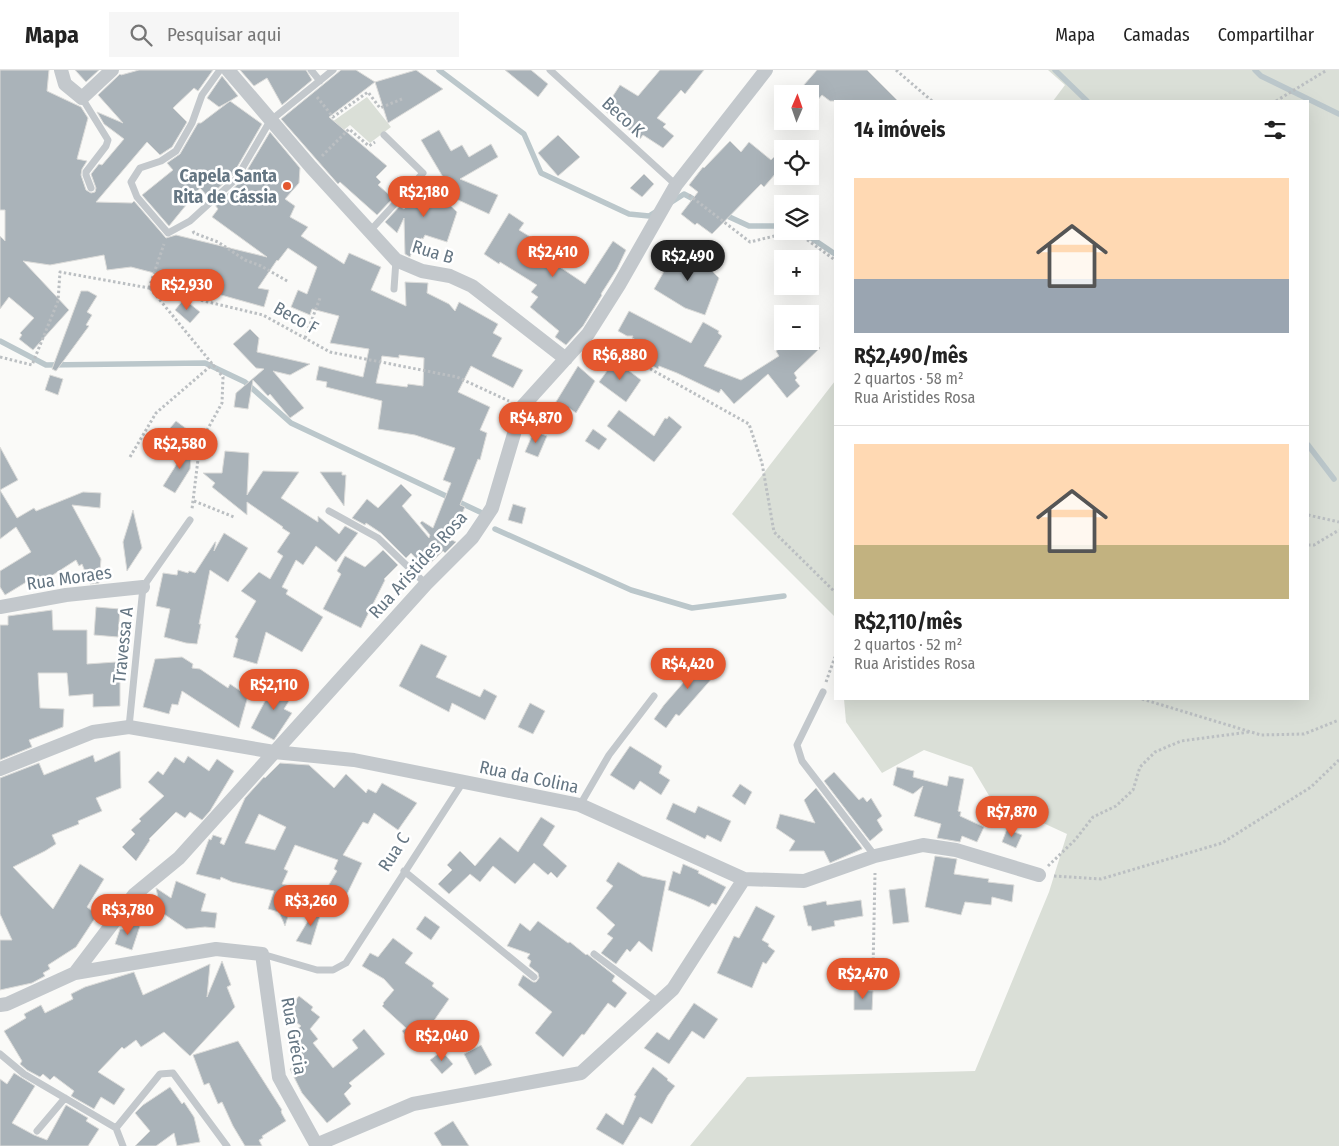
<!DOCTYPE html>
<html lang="pt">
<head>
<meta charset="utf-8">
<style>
	:root { --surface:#fff; --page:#f6f6f6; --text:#222; --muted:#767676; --line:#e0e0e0; --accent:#e4572e }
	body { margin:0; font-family:"Fira Sans Condensed",sans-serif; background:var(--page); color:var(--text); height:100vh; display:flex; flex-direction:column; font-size:19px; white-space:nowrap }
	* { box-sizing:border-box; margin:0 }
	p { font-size:16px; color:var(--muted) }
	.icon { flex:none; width:28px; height:28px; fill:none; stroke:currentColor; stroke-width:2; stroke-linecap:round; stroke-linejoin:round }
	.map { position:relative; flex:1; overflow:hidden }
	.side { position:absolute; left:834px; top:30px; width:475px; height:600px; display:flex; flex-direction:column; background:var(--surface); border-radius:0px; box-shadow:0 5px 20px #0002 }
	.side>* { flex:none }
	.needle { width:32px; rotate:2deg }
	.fabs { position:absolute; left:774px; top:15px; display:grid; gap:10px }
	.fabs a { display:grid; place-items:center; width:45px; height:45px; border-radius:0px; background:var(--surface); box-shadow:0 5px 20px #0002; font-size:25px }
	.price { position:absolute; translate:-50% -42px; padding:0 11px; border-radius:18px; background:var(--accent); color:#fff; font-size:16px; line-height:32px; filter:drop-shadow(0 1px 2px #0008) }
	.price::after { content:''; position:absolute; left:50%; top:30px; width:15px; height:11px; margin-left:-8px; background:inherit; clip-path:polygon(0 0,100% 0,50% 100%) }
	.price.active { background:#222; color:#fff }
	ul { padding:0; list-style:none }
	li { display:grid; align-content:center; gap:10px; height:265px; padding:0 20px }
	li+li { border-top:1px solid var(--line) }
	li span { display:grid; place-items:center; height:155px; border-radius:0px; color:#555 }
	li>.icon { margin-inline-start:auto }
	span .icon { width:90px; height:90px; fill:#fffc; stroke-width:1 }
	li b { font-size:21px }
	h2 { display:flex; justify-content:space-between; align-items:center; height:60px; padding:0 20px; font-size:21px }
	header { display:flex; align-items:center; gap:30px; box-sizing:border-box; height:70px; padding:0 25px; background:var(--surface); border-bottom:1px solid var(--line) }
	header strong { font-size:24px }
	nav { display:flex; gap:28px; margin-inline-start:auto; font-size:18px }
	.search { width:350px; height:45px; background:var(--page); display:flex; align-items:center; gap:12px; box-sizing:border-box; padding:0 18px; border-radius:0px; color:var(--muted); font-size:19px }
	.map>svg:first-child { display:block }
	.green { fill:#dadfd7 }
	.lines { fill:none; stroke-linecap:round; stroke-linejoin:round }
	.stream { stroke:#bbc7cb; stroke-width:5.5 }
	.building { fill:#aab3b9; stroke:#dcdcda; fill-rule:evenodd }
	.path { stroke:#bbbfc2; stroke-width:3; stroke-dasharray:2.5 2.5; stroke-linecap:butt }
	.lane { stroke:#c3c8cc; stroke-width:7 }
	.street { stroke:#c3c8cc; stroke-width:14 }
	.poi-dot { fill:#e4572e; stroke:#fff; stroke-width:2 }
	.labels { text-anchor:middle; stroke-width:5; stroke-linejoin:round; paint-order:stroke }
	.street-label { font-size:18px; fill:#657683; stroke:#fff }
	.poi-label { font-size:18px; font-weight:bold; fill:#657683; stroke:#fff; text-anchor:end }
</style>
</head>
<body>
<header>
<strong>Mapa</strong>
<div class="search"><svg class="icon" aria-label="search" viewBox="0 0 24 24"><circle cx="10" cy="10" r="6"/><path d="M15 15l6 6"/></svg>Pesquisar aqui</div>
<nav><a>Mapa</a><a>Camadas</a><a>Compartilhar</a></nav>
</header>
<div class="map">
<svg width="1339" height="1076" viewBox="0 0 1339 1076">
	<rect width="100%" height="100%" fill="#fafaf8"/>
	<path class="green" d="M1048 0H1339V1076H690L747 1007 975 1001 1049 822 1067 764 991 729 972 697 924 680 882 703 846 652 844 629H1308V31H1053L1065 15Z
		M367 27 391 57 370 73 350 55 340 63 332 52Z
		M835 311V547L732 444Z"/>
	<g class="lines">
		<path class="stream" d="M439 0 524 64 541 103 629 144 649 146 657 141
			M1055 0 1087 31
			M1255 0 1261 6 1339 44
			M670 133 684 124 699 132
			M723 144 749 156H782
			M801 161 835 184
			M0 271 46 295 205 293 245 312 291 353 480 442
			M1308 375 1334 409
			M495 459 631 520 692 538 784 526"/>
	</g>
	<path class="building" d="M0 0H49L47 21 81 37 88 48 77 89 87 91 82 99 81 105 86 120 91 123 95 122 96 118 91 104 99 94 102 95 124 69 104 54 97 42 123 53 98 25 120 4 121 5 139 0H213L198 21 194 18 173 38 187 52 172 77 160 85 147 72 96 132 132 133 134 131 166 168 176 165 267 187 212 147 218 139 215 135 240 112 270 62 300 98 299 113 285 129 295 136 290 147 308 157 301 166 344 194 349 183 381 197 371 220 406 236 405 212 428 213 427 223 449 234 455 241 459 232 498 254 493 263 502 268 492 286 523 300 513 318 471 296 458 322 490 337 480 360 487 363 480 390 478 389 460 435 465 437 450 469 456 472 445 483 443 481 425 498 411 483 406 488 381 463 366 453 365 455 352 448 367 429 378 438 401 414 412 425 402 436 429 468 430 465 420 453 422 451 433 458 451 413 443 410 455 378 415 365 378 359 382 331 326 317 327 312 316 310 319 296 363 307 369 279 330 273 339 246 312 239 310 245 291 237 298 220 307 224 317 197 288 178 278 191 277 190 258 218 269 220 264 237 196 218 202 225 160 212 162 205 131 197 107 200 104 185 50 195 23 191 69 240 33 280 19 269 22 265 20 263 34 248 9 227 0 239V166L5 171V140H0ZM399 285 424 288 423 316 408 314 407 317 376 313 382 286 399 288Z
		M75 0H99L86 12Z
		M240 0H306L312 10 282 35 267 8 254 16Z
		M341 0H356L375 12 329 47 387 96 376 107 381 112 378 115 393 128 377 145 340 112 338 114 281 49Z
		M416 0 443 19 388 53 375 12Z
		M505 0H531L548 14 538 27Z
		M660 0H704L685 24 681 20 657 48 666 54 663 57 674 66 663 78 643 65 640 69 604 40 620 15 638 26Z
		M817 0H867L898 31H830L822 25 810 39V24H796Z
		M222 6 238 26 230 31 262 54 232 106 208 127 200 118 169 156 142 125 173 100 167 93 180 84 198 53H201L230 31 219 37 207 28Z
		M439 60 451 81 462 75 469 87 491 74 498 87 460 109 498 125 489 144 456 129 421 70Z
		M558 65 580 87 558 106 538 83Z
		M791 70 799 77 798 79H782V96L764 117 761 114 712 164 697 153 695 155 681 144 698 122 689 115 703 97 704 98 730 71 741 82 749 72 771 90Z
		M644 104 654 114 642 127 630 118Z
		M425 111 457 142 447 172 425 165 423 169 421 168V170L417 169 410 187 405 184 404 148 397 163 385 152 400 136 404 139Z
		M509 143 524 153 519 160 547 177 542 185 585 214 613 171 626 180 617 199 601 224 602 225 583 256 566 275 555 267 559 261 530 237 538 227 531 222 537 215 500 192 499 194 484 184Z
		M679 175 696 185 719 208 705 245 685 238 654 219Z
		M81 221H88L97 226 87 242 92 245 86 255 89 256 56 301 52 299Z
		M184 229 200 242 190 253 175 240Z
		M629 241 691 273 703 252 719 261 718 263 722 266 704 296 741 310 779 286 776 281 789 271H812L820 278 794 303 797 308 795 310 800 316 787 328 768 304 734 334 721 319 719 323 677 303 659 296 658 299 646 292 652 278 632 268 633 266H627L618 261Z
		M250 259 259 268 257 282 310 294 290 305 273 301 304 338 290 348 270 324 268 326 253 310 248 339 234 337 236 323 264 299 256 298 233 274Z
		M615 290 641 310 626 332 599 312Z
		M578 296 595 311 576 343 569 338 563 348 551 340Z
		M50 305 63 309 58 325 45 320Z
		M619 340 654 366 665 348 667 349 669 346 682 357 654 392 607 356Z
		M176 351 188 360 178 374 165 364Z
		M593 359 607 369 599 380 585 371Z
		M534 361 547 366 538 387 525 382Z
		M193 368 190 399 175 423 163 416Z
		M0 377 18 410 0 420 17 448 34 438 36 441 83 422 101 423 100 438 72 435 101 489 99 513 90 514 82 494 79 496 76 490 42 512 38 505 5 525 0 517V501L31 482 16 457 0 469Z
		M225 381 249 383 247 425 263 401 299 402 281 428 318 452V446L339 464 345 456 358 463 336 492 316 476 303 495 296 490 282 517 288 520 286 524 323 547 302 582 266 562 257 594 233 587 238 569 235 567 256 531 241 521 259 502 270 509 283 486 277 482 290 463 282 458 283 457 247 432V445L212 417 215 413 203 403H222Z
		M320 402H342V405H346L344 436Z
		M513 434 526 438 522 454 508 450Z
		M133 440 142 478 127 501 123 472Z
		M224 463 248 478 228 512 210 500 199 554H201L197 574 186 573 164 567 170 539 156 536 163 503 177 505 178 500 188 503 189 501 195 503 215 472H216L214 481Z
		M383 480 398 495 384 509 385 510 361 558 323 539 341 504 337 501 345 486 365 497Z
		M96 537 120 539 118 567 94 565Z
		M52 540 53 560H87V594L116 592 117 612H120V636L93 637V624L69 626 67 603H38L40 638 64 639 63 657 29 670 32 677 0 690V555H8V546Z
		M421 574 447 586 436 607 480 627 484 619 497 626 485 650 452 633 449 642 399 616Z
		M704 582 721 598 679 646 676 644 666 658 654 649 664 635 698 596 695 593Z
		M182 587 193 594 192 598 200 599 228 618 230 614 248 626 239 658 182 621 178 635 172 634 169 644 143 637 155 589Z
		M276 610 295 621 284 639 292 643 274 670 251 658Z
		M530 633 545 641 533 664 518 657Z
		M630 676 662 696 659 703 670 710 661 725 640 711 634 720 610 705Z
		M120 681 121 718 96 728 102 741 78 751 79 754 52 765 56 774 45 781 13 797 53 839 80 794 104 809 87 837 97 845 76 877 48 895 50 899 43 903 45 906 32 913 0 920V870H12L0 844V708L39 693 44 705 93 685 95 692Z
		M188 686 209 701 217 689 234 701 210 741 202 750 190 742 185 748 176 742 149 769 150 770 136 791 122 777 135 764 131 760 141 751 139 749 164 726 148 712 158 701 163 705 175 687 184 693Z
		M280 693 309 695 334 718 346 704 366 723 368 719 376 723 382 713 417 733 398 760 374 743 368 754 363 752 343 785 362 793 347 824 340 834 323 825 337 801 334 799 338 790 295 775 284 799 288 801 282 814 297 818 285 856 279 842 268 839 274 821 232 812 221 807 220 810 196 804 209 769 211 770 213 765 222 768 220 773 224 775 245 728 264 707 265 708ZM259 744 286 757 275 780 245 773Z
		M897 697 914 701 913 707 947 716 949 706 964 709 958 741 961 742 960 746 984 757 977 772 962 766 960 772 937 768 941 754 914 746 923 716 913 724 893 715Z
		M834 702 859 730 863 727 867 732 871 728 882 746 877 750 883 760 870 771 824 711Z
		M740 714 752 722 745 735 732 726Z
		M816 718 862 778V779L830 793 824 781H789L795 771 776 758 780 744 815 753 804 730Z
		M673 733 695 743 698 736 731 751 721 772 707 765 705 769 666 749Z
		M541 747 555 756 543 775 567 796 557 808 551 802 548 805 534 793 515 814 493 796 480 812 470 804 449 824 438 814 452 800 447 795 460 781 475 796 500 767 518 782Z
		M1007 759 1022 765 1016 778 1002 772Z
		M935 786 957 789 954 804 989 809 988 812 1014 815 1012 832 992 827 991 835 965 832 961 845 925 837Z
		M618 792 642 806 666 811 652 882 639 871 630 882 627 879 616 894 601 883 613 868 607 864 615 855 596 838 613 816 606 811Z
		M683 794 699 801 698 803 726 817 716 835 712 833 709 837 694 830 668 820 673 801 680 804Z
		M176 811 206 824 201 841 217 843 215 858 205 857 186 859 161 842 156 818 171 828Z
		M905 818 909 852 893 854 889 820Z
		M861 830 863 846 834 851 835 856 812 861 811 856H808L803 836 826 831 827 835Z
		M318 834 323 836 311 875 296 871Z
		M756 836 775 846 762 870 769 874 768 876 775 881 766 894 763 892 752 918 717 903 734 866 739 868Z
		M425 846 440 857 431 870 416 859Z
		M538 851 568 873 570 872 586 885 587 884 615 906 612 911 627 923 615 938 608 933 584 965 582 964 563 987 535 963 552 942 518 915 523 905 533 912H536L539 908 538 903 529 896 531 891 527 888 530 884 507 876 520 853 530 861Z
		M126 852 140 856 132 880 115 874 120 859H124Z
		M393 868 413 883 405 893 434 913 432 916 449 929 415 978 402 961 406 958 382 936 384 934 383 933 394 920 384 909 362 896 370 883 378 887Z
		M222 891 231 915 227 917 235 937 190 986 164 962 141 977 136 970 124 979 122 977 98 1002 125 1019 114 1035 101 1027 94 1039 71 1026 74 1021 54 1006 50 1010 43 1004 40 1007 27 1000 20 994 22 991 4 961 26 948 24 944 41 935 45 943 73 929 71 924 85 917 134 902 143 925 210 894 207 927Z
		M854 920 873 921 872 940H854Z
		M299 926 313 937 311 940 320 947 310 959 318 969 313 973 333 998 358 978 352 970 364 959 385 984 349 1013 352 1016 344 1024 351 1034 327 1053 302 1023 290 999 304 986 288 967 301 956 285 943Z
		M694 933 718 949 704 969 692 961 669 994 644 978 657 962 669 970Z
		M238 971 282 1040 281 1041 282 1044 286 1051 262 1066 263 1068 259 1070 262 1076H245L233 1056 222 1032 218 1034 209 1013 204 1015 193 985Z
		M481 975 492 995 475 1005 464 984Z
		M442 981 453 994 442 1004 430 990Z
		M653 997 668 1009 667 1010 675 1016 668 1025 652 1054 640 1047 623 1075 596 1059 606 1043 623 1055 636 1026 634 1025Z
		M14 1003 35 1016 12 1053 34 1065 47 1070 66 1035 88 1048 86 1051 99 1059 88 1076H0V1009L7 1014Z
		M170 1017 182 1034 184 1032 194 1047 200 1072 177 1076 174 1063 156 1076H135L150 1061 135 1043 143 1035Z
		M453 1051 469 1076H442L434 1063Z"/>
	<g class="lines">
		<path class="path" d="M896 0 932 31
			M317 27 333 47 368 22 380 38 402 29
			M1276 31 1327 0
			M322 86 349 59 369 76 375 72
			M689 125 750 172 795 161
			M193 161 194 163 218 172 245 190 261 196 289 212
			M795 161 835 190
			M149 218 164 174
			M150 218 223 307 222 333 200 373 192 439
			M305 268 320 228
			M602 272 749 354 762 393 774 462 835 522
			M0 287 32 295 58 231 60 202 149 218 263 245 330 282 457 307 509 331
			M130 387 156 343 213 294
			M194 431 234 447
			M1308 445 1339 452
			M1308 475H1314L1339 460
			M68 510 69 501
			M826 612 835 587
			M1142 629 1261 665 1304 664 1339 650
			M1048 796 1075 770 1093 747 1116 736 1133 720 1140 697 1155 682 1181 671 1249 662
			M1054 806 1101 809 1222 773 1311 717 1339 690
			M873 900 875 803"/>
		<path class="lane" d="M220 0 202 25 192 53 176 81 161 91 140 98 131 112 137 127 168 163 190 151 236 109 270 51 333 0
			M311 0 320 11
			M550 0 676 115
			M82 28 108 70 106 76 86 102V105L91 118
			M369 162 423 103 384 65
			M394 219 396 190
			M329 441 378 468 426 514
			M823 622 797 675 802 691 875 786
			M129 657 143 517 190 450
			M580 735 609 685 654 626
			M404 801 534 907
			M262 884 317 900H333L346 893 463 712
			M594 884 658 932
			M0 984 24 1004 116 1058 123 1076
			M116 1058 160 1004 173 1003 227 1076
			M37 1061 65 1028"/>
		<path class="street" d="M61 0 65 14 82 28 112 0
			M228 0 311 97 396 190 422 201 450 206 472 216 566 289
			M0 537 66 525 143 517
			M0 699 93 662 129 657 274 682 354 690 580 735 744 809 804 811 875 786 923 775 956 780 1039 805
			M75 903 216 879 262 884 279 1007 317 1076
			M0 935 7 934 75 903 134 825 179 788 426 514 472 468 492 438 522 337 588 264 619 215 676 115 766 0
			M316 1075 413 1034 581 1003 673 919 744 809"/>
	</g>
	<circle class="poi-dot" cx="287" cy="116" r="5"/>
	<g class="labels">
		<g class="street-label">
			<text transform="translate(623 47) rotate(42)" y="6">Beco K</text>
			<text transform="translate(433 182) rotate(17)" y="6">Rua B</text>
			<text transform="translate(296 248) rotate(29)" y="6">Beco F</text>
			<text transform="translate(418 495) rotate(-48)" y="6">Rua Aristides Rosa</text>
			<text transform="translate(69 508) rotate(-8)" y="6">Rua Moraes</text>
			<text transform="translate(123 575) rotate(-84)" y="6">Travessa A</text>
			<text transform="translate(529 707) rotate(12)" y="6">Rua da Colina</text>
			<text transform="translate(394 782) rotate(-57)" y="6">Rua C</text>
			<text transform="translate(294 966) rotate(80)" y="6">Rua Grécia</text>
		</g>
		<g class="poi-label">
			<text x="277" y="112">Capela Santa<tspan x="277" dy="21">Rita de Cássia</tspan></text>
		</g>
	</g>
</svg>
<div class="fabs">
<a><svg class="needle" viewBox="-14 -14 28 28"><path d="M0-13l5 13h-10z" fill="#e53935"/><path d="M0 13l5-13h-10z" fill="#767676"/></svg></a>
<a><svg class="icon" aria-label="locate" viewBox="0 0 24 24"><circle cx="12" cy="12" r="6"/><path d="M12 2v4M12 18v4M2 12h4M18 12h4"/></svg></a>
<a><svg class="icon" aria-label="layers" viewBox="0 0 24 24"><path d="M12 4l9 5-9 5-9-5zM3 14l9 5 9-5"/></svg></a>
<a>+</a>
<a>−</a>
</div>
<b class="price" style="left:424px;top:148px">R$2,180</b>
<b class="price" style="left:553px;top:208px">R$2,410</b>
<b class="price active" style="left:688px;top:212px">R$2,490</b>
<b class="price" style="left:187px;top:241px">R$2,930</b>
<b class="price" style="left:620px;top:311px">R$6,880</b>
<b class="price" style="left:536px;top:374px">R$4,870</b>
<b class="price" style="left:180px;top:400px">R$2,580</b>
<b class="price" style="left:688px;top:620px">R$4,420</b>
<b class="price" style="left:274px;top:641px">R$2,110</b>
<b class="price" style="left:1012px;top:768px">R$7,870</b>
<b class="price" style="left:311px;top:857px">R$3,260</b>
<b class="price" style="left:128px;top:866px">R$3,780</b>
<b class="price" style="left:863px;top:930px">R$2,470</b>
<b class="price" style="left:442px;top:992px">R$2,040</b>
<section class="side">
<h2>14 imóveis<svg class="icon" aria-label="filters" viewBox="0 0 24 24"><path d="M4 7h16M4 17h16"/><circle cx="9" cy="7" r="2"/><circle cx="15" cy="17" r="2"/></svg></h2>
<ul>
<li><span style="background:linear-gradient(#ffd9b3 65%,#9aa5b1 0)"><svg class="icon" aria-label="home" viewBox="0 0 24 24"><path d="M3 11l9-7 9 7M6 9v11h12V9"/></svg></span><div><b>R$2,490/mês</b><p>2 quartos · 58 m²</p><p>Rua Aristides Rosa</p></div></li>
<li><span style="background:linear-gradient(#ffd9b3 65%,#c2b280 0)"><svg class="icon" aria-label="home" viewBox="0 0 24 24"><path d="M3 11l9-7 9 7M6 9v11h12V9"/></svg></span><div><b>R$2,110/mês</b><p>2 quartos · 52 m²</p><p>Rua Aristides Rosa</p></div></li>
</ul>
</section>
</div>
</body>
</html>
